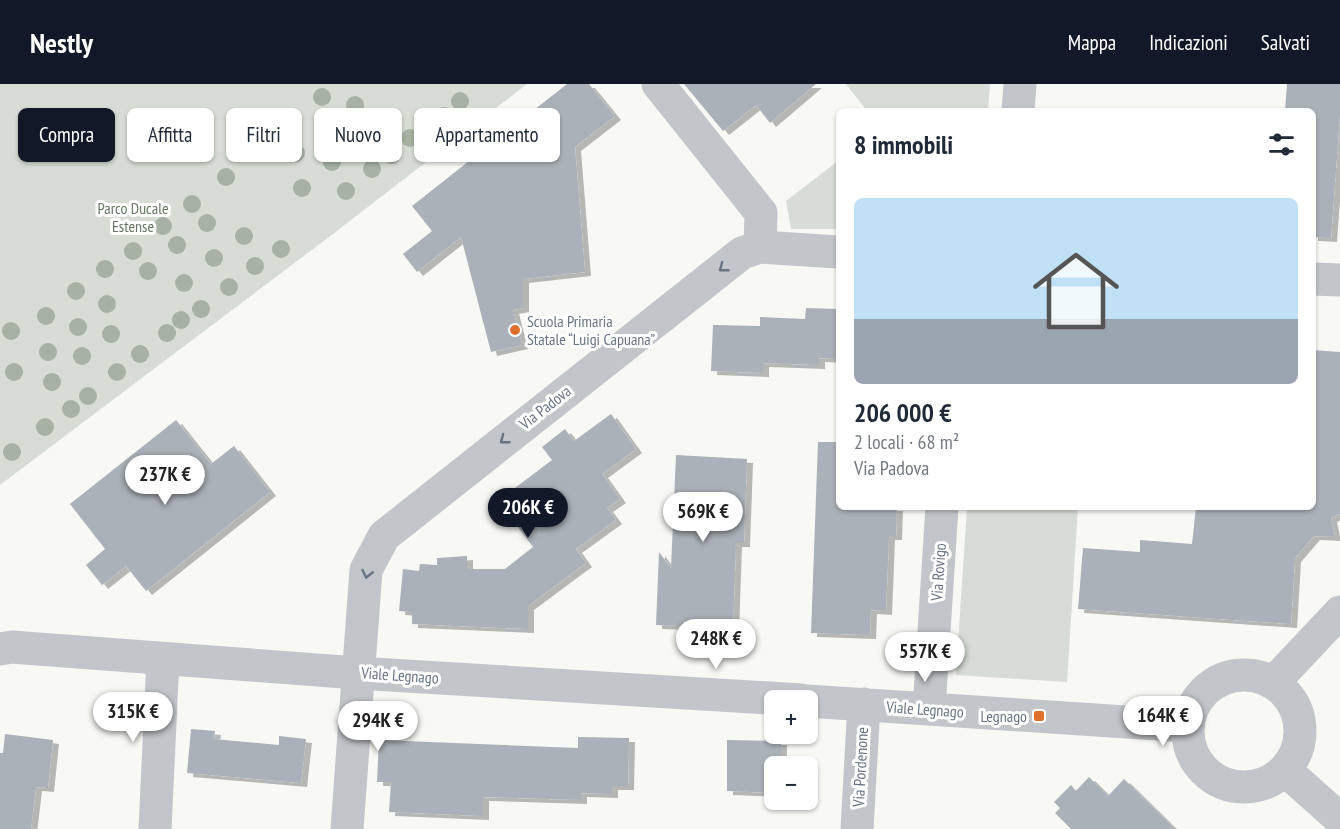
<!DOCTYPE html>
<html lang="it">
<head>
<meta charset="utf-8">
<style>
	:root { --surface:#fff; --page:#f2f2f3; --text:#1f2937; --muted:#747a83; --line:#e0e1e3; --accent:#111827 }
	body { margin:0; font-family:"PT Sans Narrow",sans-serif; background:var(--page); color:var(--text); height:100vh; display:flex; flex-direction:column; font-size:22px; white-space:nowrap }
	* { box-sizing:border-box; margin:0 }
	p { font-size:20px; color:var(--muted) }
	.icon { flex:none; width:33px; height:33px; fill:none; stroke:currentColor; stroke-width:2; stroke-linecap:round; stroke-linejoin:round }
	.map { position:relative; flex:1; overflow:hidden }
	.panel { position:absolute; left:836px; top:24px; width:480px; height:402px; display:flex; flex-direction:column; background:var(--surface); border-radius:9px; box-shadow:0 2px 4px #0004 }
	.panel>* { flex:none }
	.banner { position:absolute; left:18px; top:24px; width:570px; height:54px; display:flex; gap:12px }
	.tools { position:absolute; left:764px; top:606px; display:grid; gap:12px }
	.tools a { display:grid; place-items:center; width:54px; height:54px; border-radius:9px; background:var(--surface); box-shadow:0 2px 4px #0004; font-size:30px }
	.price { position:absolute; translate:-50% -51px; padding:0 14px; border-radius:21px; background:#fff; color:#222; font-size:20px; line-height:39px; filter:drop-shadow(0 2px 3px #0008) }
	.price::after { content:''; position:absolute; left:50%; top:36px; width:18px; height:14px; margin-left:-9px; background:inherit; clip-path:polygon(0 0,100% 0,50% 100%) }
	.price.on { background:var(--accent); color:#fff }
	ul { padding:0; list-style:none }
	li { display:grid; align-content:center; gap:12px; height:318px; padding:0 18px }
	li+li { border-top:2px solid var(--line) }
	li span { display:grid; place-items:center; height:186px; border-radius:9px; color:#555 }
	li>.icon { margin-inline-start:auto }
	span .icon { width:108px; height:108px; fill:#fffc; stroke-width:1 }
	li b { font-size:26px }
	h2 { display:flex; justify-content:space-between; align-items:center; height:72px; padding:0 18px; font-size:26px }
	.chip { padding:0 21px; border-radius:9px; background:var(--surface); box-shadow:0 2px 4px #0004; font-size:21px; line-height:54px }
	.chip.on { background:var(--accent); color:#fff }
	header { display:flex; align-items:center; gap:36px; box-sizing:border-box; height:84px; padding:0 30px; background:var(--accent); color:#fff }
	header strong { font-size:28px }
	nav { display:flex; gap:33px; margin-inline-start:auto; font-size:21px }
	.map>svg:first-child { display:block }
	.green { fill:#d7ddd5 }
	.building { fill:#abb1b8; filter:url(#shadow) }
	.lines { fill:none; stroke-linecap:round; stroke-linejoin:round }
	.minor { stroke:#c2c5c9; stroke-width:33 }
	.tree { fill:#a7b2a4 }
	.oneway { stroke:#687486 }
	.poi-dot { fill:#e06f2e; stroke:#fff; stroke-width:2 }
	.labels { text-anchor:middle; stroke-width:6; stroke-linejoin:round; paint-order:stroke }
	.park-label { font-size:16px; fill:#647862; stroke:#fff }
	.poi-label { font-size:16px; fill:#687486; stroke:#fff; text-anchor:start }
	.street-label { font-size:16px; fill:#687486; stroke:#fff }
</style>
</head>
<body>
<header>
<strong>Nestly</strong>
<nav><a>Mappa</a><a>Indicazioni</a><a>Salvati</a></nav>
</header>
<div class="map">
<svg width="1340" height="745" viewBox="0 0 1340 745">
	<defs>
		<filter id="shadow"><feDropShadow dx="6" dy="4" stdDeviation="0" flood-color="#0004"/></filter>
	</defs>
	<rect width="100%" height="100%" fill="#f8f8f5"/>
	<path class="green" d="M0 0H527L329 153 0 401Z
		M846 0H990L988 27H867Z
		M838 77V145H791L786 117Z
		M967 423H1078L1067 598 956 591Z"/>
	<path class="building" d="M567 0H589L615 32 575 63 585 188 523 195V224L513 226 522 261 491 268 461 153 417 188 403 170 432 147 412 122Z
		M684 0H816L770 39 756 21 723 47Z
		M1287 0H1340V30L1331 154 1312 153V27H1285Z
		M806 224 838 225V275L819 274V281L763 279V289L711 287 713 241 760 242V233L805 235Z
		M1312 266 1340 268V430L1331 434 1335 453 1314 452 1295 474 1291 540 1078 525 1083 464 1140 468V456L1192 460 1196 423H1312Z
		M611 330 636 365 602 390 620 415 607 424 616 436 576 465 586 479 528 522V545L412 540V528L399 527 403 485 419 487 420 480 437 481V474L467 472V485H505L533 463 512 435 524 425 511 407 552 376 542 363 565 345 574 357Z
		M176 336 211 380 234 362 270 408 146 507 126 482 102 501 86 481 105 465 70 420Z
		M818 358H838V423H897L896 452H889L886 527 871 526 870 551 811 549Z
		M676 371 747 375 744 459H736L733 544 656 541 659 468 671 484Z
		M191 645 215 647 214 655 279 661V652L306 655 301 699 187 689Z
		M5 650 53 656 48 704 36 703 31 745H0V669H3Z
		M578 653 629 654 628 702H612V710L581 709V716L483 713V732L389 728 391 698H377L379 656 578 664Z
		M727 656 781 657V682H774V709L727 707Z
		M1089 693 1108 712 1124 695 1175 745H1071L1055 729 1060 724 1054 718 1071 701 1076 707Z"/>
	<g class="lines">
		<path class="minor" d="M658 0 761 129 760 163
			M1018 27 1020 0
			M1312 195 1340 196
			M0 565 12 563 357 589 801 616
			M1188 647a56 56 0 1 1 112 0a56 56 0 1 1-112 0Z
			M1273 599 1340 528
			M807 617 1187 642
			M929 625 942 423
			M1285 686 1340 735
			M155 745 163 575
			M347 745 366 486 384 452 742 169 760 163 838 168
			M857 745 864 620"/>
	</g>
	<g class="tree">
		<circle cx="322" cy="13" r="9"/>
		<circle cx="460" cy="17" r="9"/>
		<circle cx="355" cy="21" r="9"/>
		<circle cx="444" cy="32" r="9"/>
		<circle cx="291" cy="34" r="9"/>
		<circle cx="326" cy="43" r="9"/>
		<circle cx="427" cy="44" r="9"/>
		<circle cx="410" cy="54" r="9"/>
		<circle cx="361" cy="56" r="9"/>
		<circle cx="260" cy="57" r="9"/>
		<circle cx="296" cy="69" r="9"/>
		<circle cx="392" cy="71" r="9"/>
		<circle cx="332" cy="78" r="9"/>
		<circle cx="372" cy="85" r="9"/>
		<circle cx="226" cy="93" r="9"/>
		<circle cx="302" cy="104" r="9"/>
		<circle cx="346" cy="107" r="9"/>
		<circle cx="192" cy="120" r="9"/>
		<circle cx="207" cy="139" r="9"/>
		<circle cx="163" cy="142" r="9"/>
		<circle cx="244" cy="152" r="9"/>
		<circle cx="177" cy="161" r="9"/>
		<circle cx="281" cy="165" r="9"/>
		<circle cx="133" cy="167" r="9"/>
		<circle cx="214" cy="174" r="9"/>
		<circle cx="255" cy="182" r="9"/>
		<circle cx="105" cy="185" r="9"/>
		<circle cx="148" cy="187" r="9"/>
		<circle cx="184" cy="199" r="9"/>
		<circle cx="229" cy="203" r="9"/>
		<circle cx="76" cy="207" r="9"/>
		<circle cx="107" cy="220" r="9"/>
		<circle cx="201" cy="225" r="9"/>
		<circle cx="46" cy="232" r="9"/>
		<circle cx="181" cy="236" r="9"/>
		<circle cx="78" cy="243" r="9"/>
		<circle cx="11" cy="247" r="9"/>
		<circle cx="167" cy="249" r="9"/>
		<circle cx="111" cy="250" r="9"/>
		<circle cx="48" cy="268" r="9"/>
		<circle cx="140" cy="270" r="9"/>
		<circle cx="82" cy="272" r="9"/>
		<circle cx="14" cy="288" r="9"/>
		<circle cx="117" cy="288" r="9"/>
		<circle cx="52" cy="298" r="9"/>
		<circle cx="88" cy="312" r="9"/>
		<circle cx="71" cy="325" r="9"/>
		<circle cx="45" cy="343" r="9"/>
		<circle cx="12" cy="368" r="9"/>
	</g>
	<defs><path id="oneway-chevron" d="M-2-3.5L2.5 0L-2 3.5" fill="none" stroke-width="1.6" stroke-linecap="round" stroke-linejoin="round" transform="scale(1.5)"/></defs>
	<g class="oneway">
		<use href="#oneway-chevron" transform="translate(723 184) rotate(142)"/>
		<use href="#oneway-chevron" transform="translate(504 356) rotate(142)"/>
		<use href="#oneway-chevron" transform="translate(367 490) rotate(103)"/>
	</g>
	<g class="poi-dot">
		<circle cx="515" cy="246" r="6"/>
		<rect x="1033" y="626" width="12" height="12" rx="3"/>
	</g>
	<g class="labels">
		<g class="park-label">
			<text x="133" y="130">Parco Ducale<tspan x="133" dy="18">Estense</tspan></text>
		</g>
		<g class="poi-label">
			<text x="527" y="243">Scuola Primaria<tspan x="527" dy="18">Statale “Luigi Capuana”</tspan></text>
			<text x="1027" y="638" text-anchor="end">Legnago</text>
		</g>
		<g class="street-label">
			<text transform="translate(545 323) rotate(-38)" y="6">Via Padova</text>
			<text transform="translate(938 488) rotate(-86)" y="6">Via Rovigo</text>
			<text transform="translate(400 591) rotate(4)" y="6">Viale Legnago</text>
			<text transform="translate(925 625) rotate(4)" y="6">Viale Legnago</text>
			<text transform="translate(860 683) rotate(-87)" y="6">Via Pordenone</text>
		</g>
	</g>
</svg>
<div class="tools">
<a>+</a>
<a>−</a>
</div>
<b class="price" style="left:165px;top:422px">237K €</b>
<b class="price on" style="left:528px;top:455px">206K €</b>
<b class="price" style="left:703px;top:459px">569K €</b>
<b class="price" style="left:716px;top:586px">248K €</b>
<b class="price" style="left:925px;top:599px">557K €</b>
<b class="price" style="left:133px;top:659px">315K €</b>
<b class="price" style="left:1163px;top:663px">164K €</b>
<b class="price" style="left:378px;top:668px">294K €</b>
<div class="banner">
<a class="chip on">Compra</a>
<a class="chip">Affitta</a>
<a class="chip">Filtri</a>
<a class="chip">Nuovo</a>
<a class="chip">Appartamento</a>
</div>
<section class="panel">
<h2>8 immobili<svg class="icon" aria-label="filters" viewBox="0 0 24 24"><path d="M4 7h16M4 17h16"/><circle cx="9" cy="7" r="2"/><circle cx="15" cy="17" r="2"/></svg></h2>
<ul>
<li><span style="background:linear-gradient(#bfe0f5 65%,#9aa5b1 0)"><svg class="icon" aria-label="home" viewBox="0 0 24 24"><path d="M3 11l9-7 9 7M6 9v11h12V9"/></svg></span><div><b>206 000 €</b><p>2 locali · 68 m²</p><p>Via Padova</p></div></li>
</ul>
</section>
</div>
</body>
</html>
